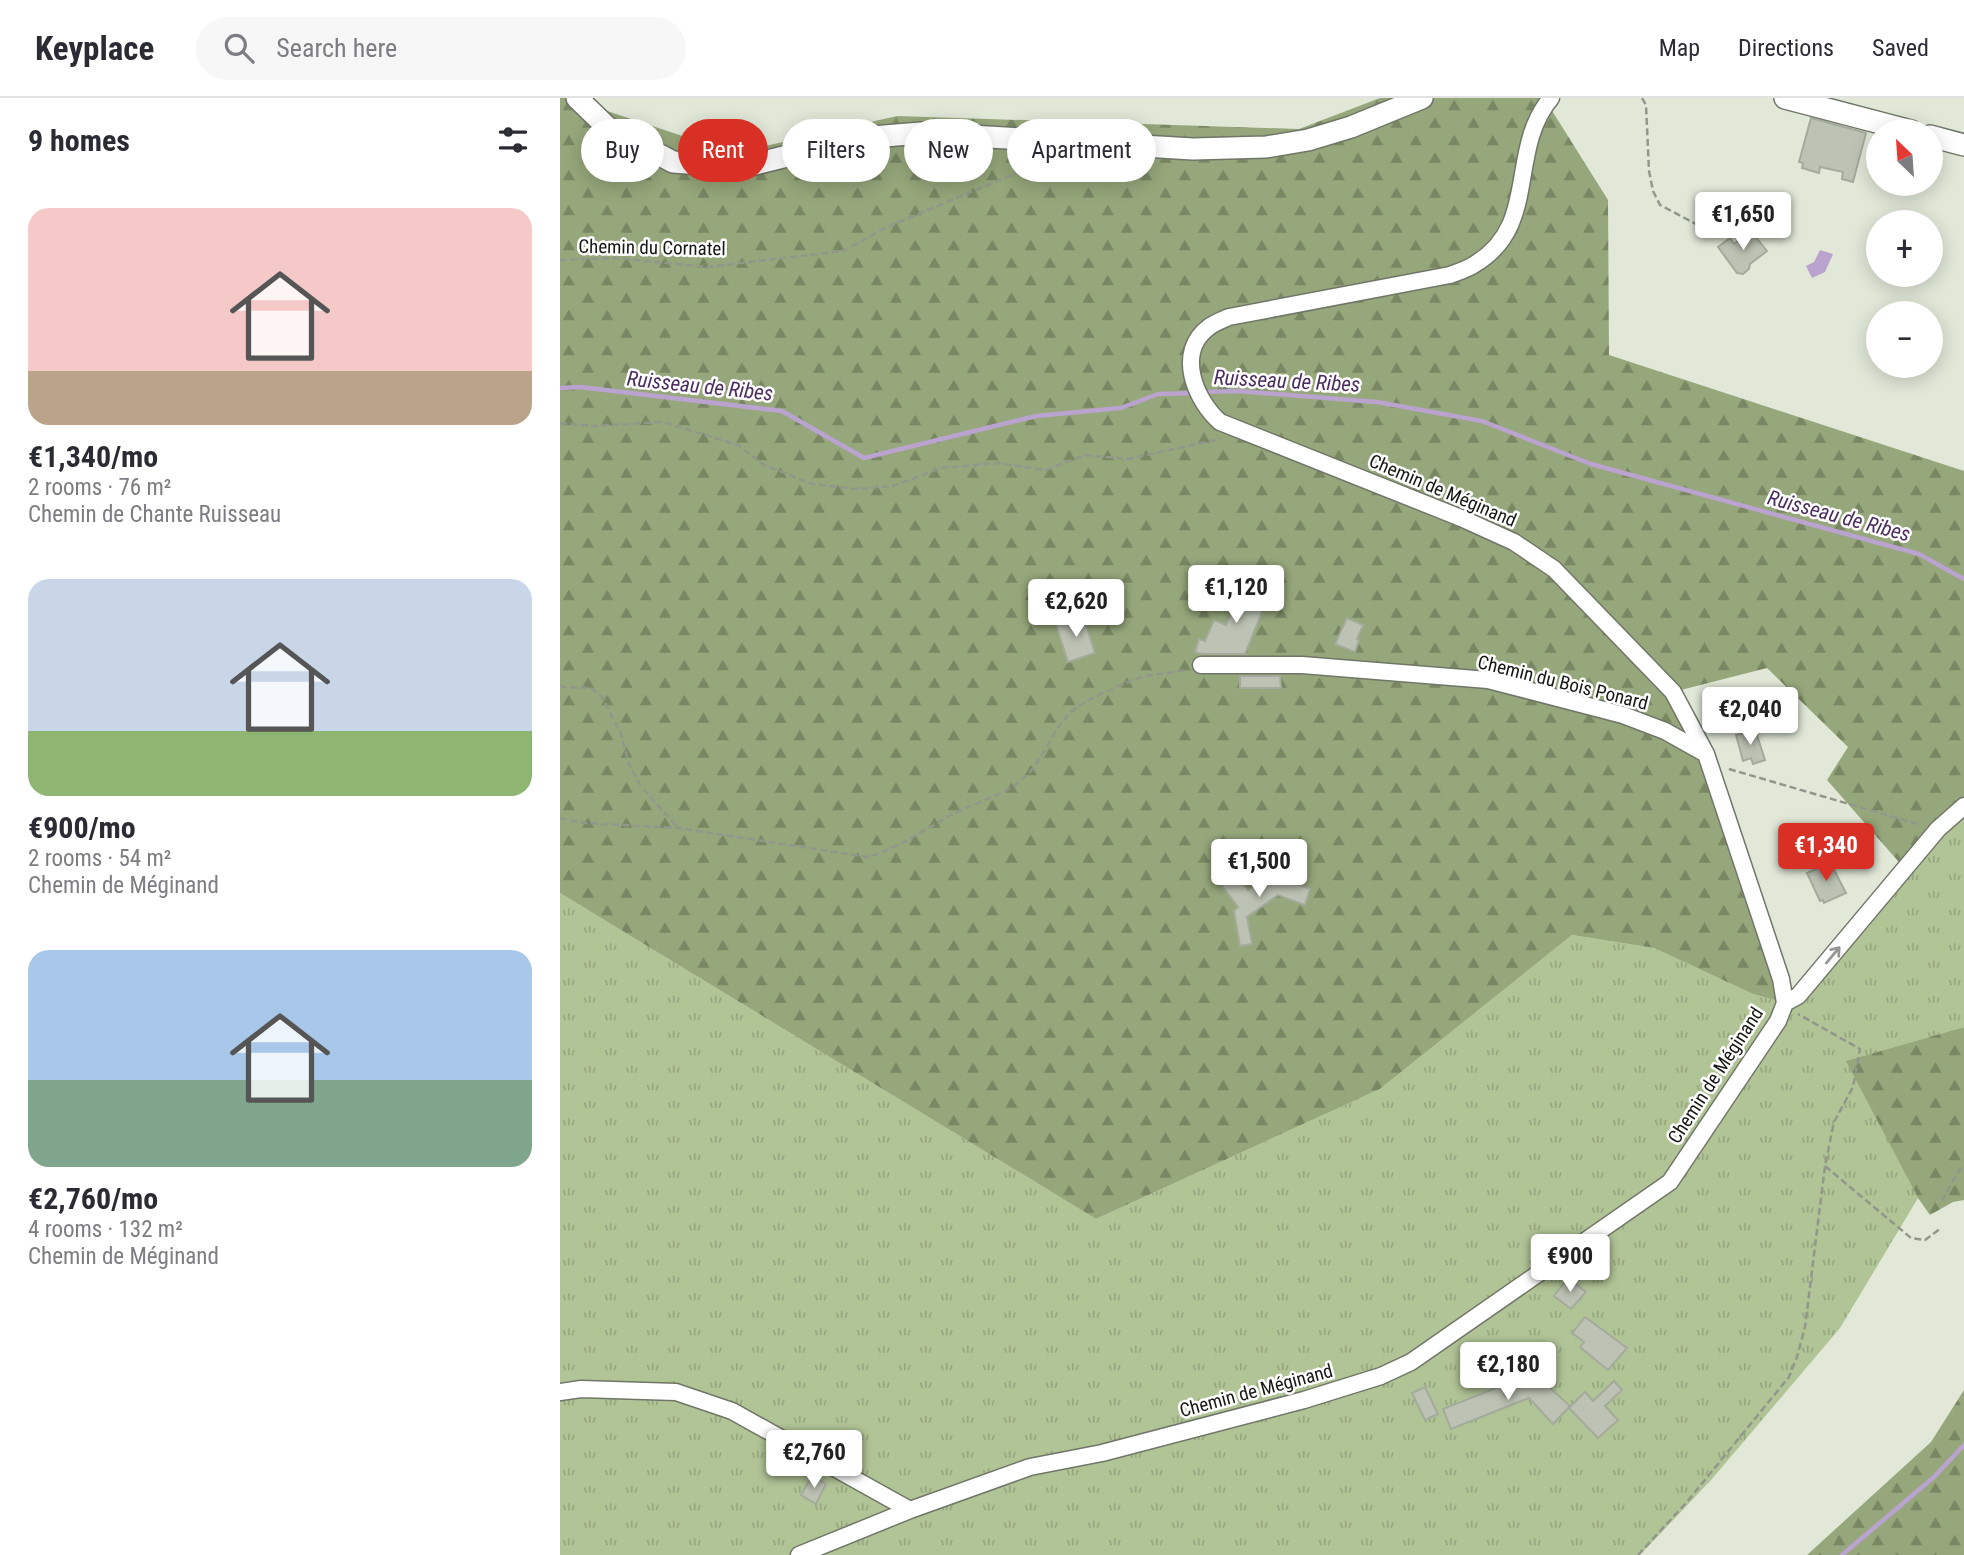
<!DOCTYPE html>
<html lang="en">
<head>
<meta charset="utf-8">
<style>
	:root { --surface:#fff; --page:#f7f7f7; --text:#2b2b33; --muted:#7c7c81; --line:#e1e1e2; --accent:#d93025 }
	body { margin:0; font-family:"Roboto Condensed",sans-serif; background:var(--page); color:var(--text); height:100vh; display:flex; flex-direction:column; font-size:26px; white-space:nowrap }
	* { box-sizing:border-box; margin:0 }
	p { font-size:23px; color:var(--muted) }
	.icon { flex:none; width:38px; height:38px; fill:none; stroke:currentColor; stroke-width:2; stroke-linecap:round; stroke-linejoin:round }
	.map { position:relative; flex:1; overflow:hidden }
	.side { display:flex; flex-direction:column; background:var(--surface); width:560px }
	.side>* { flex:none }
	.hud { position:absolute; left:21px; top:21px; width:665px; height:63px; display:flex; gap:14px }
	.needle { width:46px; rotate:335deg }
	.tools { position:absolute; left:1306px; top:21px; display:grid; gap:14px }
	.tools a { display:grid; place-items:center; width:77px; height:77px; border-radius:50%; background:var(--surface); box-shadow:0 4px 18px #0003; font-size:35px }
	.price { position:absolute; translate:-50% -60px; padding:0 16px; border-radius:7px; background:#fff; color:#222; font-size:23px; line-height:46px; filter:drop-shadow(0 2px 4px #0008) }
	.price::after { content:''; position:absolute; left:50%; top:42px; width:21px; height:16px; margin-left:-10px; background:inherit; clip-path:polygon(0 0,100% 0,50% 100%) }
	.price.active { background:var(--accent); color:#fff }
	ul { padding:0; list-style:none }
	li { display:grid; align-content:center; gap:14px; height:371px; padding:0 28px }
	li span { display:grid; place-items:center; height:217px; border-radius:21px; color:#555 }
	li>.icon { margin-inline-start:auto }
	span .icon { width:126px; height:126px; fill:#fffc; stroke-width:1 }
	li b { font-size:30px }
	h2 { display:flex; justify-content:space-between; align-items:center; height:84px; padding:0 28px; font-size:30px }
	.pill { padding:0 24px; border-radius:32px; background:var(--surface); box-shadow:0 4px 18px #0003; font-size:24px; line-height:63px }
	.pill.active { background:var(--accent); color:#fff }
	header { display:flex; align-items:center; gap:42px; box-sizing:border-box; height:98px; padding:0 35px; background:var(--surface); border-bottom:2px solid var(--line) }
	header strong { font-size:33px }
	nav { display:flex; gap:38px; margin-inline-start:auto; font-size:24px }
	.search { width:490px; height:63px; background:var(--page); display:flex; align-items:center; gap:18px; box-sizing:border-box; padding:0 24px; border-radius:38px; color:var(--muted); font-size:26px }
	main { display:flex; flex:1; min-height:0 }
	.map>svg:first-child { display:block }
	.grass { fill:url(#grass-tufts) }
	.forest { fill:url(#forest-firs) }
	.water { fill:#baa3ce }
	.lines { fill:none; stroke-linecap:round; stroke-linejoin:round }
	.stream { stroke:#baa3ce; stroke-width:4.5 }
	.building { fill:#bdc3b4; stroke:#a4ab9c; stroke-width:2 }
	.minor-casing { stroke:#707668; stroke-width:19 }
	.major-casing { stroke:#707668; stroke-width:24 }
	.path { stroke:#92978c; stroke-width:2.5; stroke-dasharray:7 3.5; stroke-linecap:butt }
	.minor { stroke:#fff; stroke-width:16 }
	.major { stroke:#fff; stroke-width:21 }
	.oneway { stroke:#969794 }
	.labels { text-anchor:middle; stroke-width:5; stroke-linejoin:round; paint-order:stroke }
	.street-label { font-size:19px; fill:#151712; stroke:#fff }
	.water-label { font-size:21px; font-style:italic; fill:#4b2c61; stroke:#fff }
</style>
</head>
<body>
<header>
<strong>Keyplace</strong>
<div class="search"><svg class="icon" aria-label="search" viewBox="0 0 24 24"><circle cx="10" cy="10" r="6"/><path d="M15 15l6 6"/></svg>Search here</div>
<nav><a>Map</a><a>Directions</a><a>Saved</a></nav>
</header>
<main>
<section class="side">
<h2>9 homes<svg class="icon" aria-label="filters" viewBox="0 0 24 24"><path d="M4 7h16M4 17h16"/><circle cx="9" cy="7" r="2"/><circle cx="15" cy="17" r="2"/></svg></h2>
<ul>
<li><span style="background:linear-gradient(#f6c9c9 75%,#b9a48a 0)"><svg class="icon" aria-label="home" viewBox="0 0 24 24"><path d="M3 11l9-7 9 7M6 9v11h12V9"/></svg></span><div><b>€1,340/mo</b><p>2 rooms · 76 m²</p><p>Chemin de Chante Ruisseau</p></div></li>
<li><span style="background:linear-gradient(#c9d6e8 70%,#8fb573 0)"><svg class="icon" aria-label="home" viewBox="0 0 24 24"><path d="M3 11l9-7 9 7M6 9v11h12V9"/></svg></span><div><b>€900/mo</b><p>2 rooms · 54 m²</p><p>Chemin de Méginand</p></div></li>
<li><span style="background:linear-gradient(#a9c7e8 60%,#7fa58c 0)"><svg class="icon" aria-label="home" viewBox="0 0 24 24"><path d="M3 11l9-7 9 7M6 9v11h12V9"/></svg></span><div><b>€2,760/mo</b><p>4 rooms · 132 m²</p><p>Chemin de Méginand</p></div></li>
</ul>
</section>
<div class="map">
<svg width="1404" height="1457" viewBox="0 0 1404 1457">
	<defs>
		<pattern id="grass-tufts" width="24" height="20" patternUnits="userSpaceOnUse" patternTransform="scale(1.75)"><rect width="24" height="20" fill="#b1c496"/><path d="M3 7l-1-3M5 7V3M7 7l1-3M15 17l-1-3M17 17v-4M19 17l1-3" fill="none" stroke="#97a880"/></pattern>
		<pattern id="forest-firs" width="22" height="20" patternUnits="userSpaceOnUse" patternTransform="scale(1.75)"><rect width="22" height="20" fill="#96a77b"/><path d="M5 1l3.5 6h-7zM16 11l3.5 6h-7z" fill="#798763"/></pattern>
	</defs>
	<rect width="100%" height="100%" fill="#e1e8d8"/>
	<path class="grass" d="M1404 708V929L1287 963 1358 1100 1280 1230 1152 1381 1080 1457H0V795L536 1121 820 991 1012 837 1094 850 1193 896 1225 905Z"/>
	<path class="forest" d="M0 0H34L44 12 174 55 337 18 739 31 820 0H984L1048 102 1049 257 1404 373V708L1345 771 1267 682 1288 649 1207 570 1113 594 1146 656 1225 905 1193 896 1094 850 1012 837 820 991 536 1121 0 795Z
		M1404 929V1102L1393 1104 1370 1117 1358 1100 1286 963Z
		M1404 1292V1457H1247L1371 1344Z"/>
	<path class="water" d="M1260 152 1273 156 1265 174 1252 180 1246 168 1254 164Z"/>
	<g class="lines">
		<path class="stream" d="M0 290 20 289 222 313 304 360 476 318 561 310 598 296 635 295
			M644 294 678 293 817 304 922 323 1031 366 1359 456 1404 481
			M1282 1457 1374 1379 1404 1347"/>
	</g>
	<path class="building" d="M1251 20 1306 35 1293 84 1282 81 1283 74 1260 69 1259 75 1242 70 1243 65 1239 64Z
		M1191 133 1207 153 1190 166 1189 171 1183 176 1177 175 1158 149 1170 140 1174 146Z
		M694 487 710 494 685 556H642L635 554 639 541 645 543 654 522 666 527 683 489 692 492Z
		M523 518 535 555 508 564 496 527Z
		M787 520 803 527 797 541 799 542 795 554 775 546Z
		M680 578H720L721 590H680Z
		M1195 631 1205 662 1193 666 1191 660 1183 663 1176 637Z
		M1270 764 1286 795 1264 805 1263 802 1260 803 1247 775Z
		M674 774 688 792 710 776 750 791 745 807 718 797 687 819 692 846 680 848 674 813 678 809 659 784Z
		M1008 1180 1026 1194 1011 1211 994 1198Z
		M1025 1219 1067 1250 1048 1272 1020 1249 1024 1244 1012 1235Z
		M968 1276 975 1283 979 1280 1010 1308 993 1326 969 1300 891 1331 883 1311 941 1288 945 1298Z
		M1054 1283 1062 1292 1045 1308 1058 1322 1038 1340 1009 1310 1025 1294 1033 1303Z
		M865 1289 878 1316 865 1322 852 1295Z
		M252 1378 266 1386 256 1406 241 1397Z"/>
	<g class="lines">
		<defs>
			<path id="minor" d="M641 567H742L928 582 1063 617 1105 633 1146 656
				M1225 905 1238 898 1378 731 1404 708
				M0 1294 21 1291 116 1294 172 1313 350 1412
				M239 1457 350 1412 470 1369 542 1355 744 1302 821 1278 851 1264 1110 1084 1218 923 1225 905 1221 881 1146 656 1113 594 994 471 954 444 901 420 660 324C635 302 615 254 649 229 654 225 662 222 669 219L890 177C898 174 908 171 915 166 980 127 947 53 991 0"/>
			<path id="major" d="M17 0 47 29 113 64 183 69 300 40 361 35 633 51 706 49 748 42 791 29 862 0
				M1225 0 1351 33
				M1370 38 1404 47"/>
		</defs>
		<use href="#minor" class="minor-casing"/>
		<use href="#major" class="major-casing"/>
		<path class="path" d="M1082 0 1086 7 1089 73 1093 93 1100 107 1138 127 1152 138
			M0 162 56 160 147 169 283 153 325 130 461 73 473 61
			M0 325 33 328 103 324 178 347 204 367 253 386 295 391 333 388 381 370 438 365 486 372 525 357 568 361 660 341
			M0 587 4 589 31 590 42 599 61 636 69 666 80 687 118 730
			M1169 671 1361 727
			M0 720 24 725 118 730 308 759C340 749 364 732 393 716 416 704 443 698 464 680 487 659 494 622 522 606 536 598 571 581 586 578 600 575 613 576 627 571
			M1265 1068 1351 1140 1365 1142 1381 1130
			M1382 1103 1399 1072 1404 1068
			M1078 1457 1126 1405 1229 1279 1237 1259 1245 1229 1265 1068 1274 1024 1293 989 1300 951 1238 916"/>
		<use href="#minor" class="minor"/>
		<use href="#major" class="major"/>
	</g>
	<defs><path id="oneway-shaft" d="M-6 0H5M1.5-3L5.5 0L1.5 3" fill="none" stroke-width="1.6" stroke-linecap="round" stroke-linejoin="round" transform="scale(1.75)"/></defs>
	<use class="oneway" href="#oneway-shaft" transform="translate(1273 857) rotate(-50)"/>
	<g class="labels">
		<g class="street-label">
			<text transform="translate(92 149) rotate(1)" y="7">Chemin du Cornatel</text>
			<text transform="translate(883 392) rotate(23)" y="7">Chemin de Méginand</text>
			<text transform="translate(1003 584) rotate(14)" y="7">Chemin du Bois Ponard</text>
			<text transform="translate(1155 977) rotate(-57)" y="7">Chemin de Méginand</text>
			<text transform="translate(696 1292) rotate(-15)" y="7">Chemin de Méginand</text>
		</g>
		<g class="water-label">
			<text transform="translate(727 283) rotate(3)" y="7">Ruisseau de Ribes</text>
			<text transform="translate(140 288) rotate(6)" y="7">Ruisseau de Ribes</text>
			<text transform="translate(1279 418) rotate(15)" y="7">Ruisseau de Ribes</text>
		</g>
	</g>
</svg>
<div class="tools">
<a><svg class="needle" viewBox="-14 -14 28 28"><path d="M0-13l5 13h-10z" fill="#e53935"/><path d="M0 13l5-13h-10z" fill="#7c7c81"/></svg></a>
<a>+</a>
<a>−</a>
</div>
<b class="price" style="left:1183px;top:154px">€1,650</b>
<b class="price" style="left:676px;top:527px">€1,120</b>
<b class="price" style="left:516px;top:541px">€2,620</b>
<b class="price" style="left:1190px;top:649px">€2,040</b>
<b class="price active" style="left:1266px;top:785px">€1,340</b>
<b class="price" style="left:699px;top:801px">€1,500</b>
<b class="price" style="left:1010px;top:1196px">€900</b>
<b class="price" style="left:948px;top:1304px">€2,180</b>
<b class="price" style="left:254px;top:1392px">€2,760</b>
<div class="hud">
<a class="pill">Buy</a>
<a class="pill active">Rent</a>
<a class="pill">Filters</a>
<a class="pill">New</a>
<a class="pill">Apartment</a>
</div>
</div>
</main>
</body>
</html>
